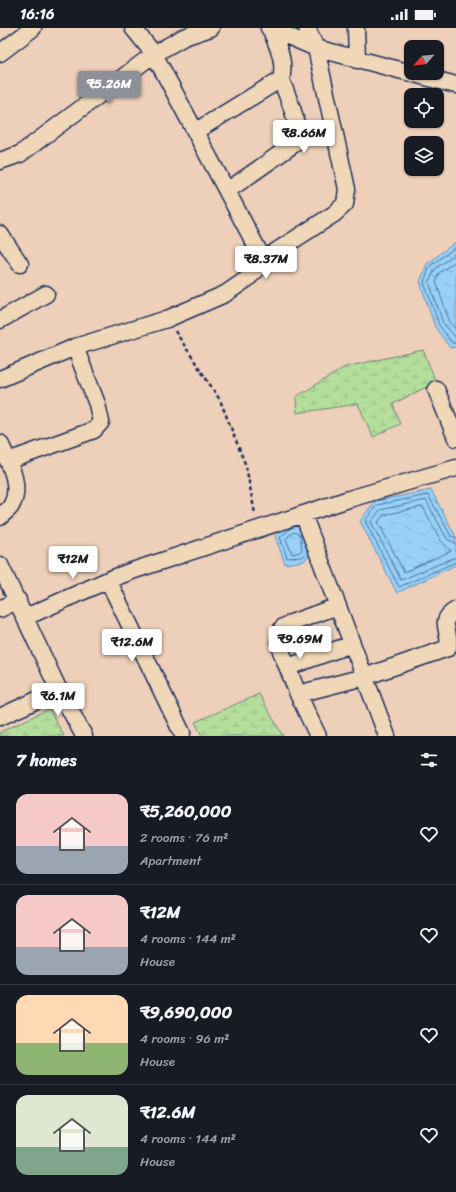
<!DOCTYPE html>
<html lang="en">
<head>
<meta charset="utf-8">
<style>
	:root { --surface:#171b24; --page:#20242c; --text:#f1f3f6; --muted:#9ea1a6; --line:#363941; --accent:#8c9099 }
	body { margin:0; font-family:Sriracha,sans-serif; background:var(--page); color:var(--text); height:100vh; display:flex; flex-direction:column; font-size:15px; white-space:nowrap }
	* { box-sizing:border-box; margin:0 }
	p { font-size:13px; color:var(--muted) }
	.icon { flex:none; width:22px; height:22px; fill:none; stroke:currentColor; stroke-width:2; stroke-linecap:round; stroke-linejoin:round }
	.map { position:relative; height:708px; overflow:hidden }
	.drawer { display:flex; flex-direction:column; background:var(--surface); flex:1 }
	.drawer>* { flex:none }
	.needle { width:26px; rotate:243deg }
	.buttons { position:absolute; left:404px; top:12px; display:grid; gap:8px }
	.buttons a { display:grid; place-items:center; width:40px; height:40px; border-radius:8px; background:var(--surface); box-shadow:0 1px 3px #0004; font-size:20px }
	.price { position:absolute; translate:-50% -34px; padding:0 9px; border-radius:4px; background:#fff; color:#222; font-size:13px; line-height:26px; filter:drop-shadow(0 1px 2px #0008) }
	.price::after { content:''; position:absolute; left:50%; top:24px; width:12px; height:9px; margin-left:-6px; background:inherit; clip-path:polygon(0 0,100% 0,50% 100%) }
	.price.selected { background:var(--accent); color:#fff }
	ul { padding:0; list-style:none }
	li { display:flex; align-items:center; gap:12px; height:100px; padding:0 16px }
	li+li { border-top:1px solid var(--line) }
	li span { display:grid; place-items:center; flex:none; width:112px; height:80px; border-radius:12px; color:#555 }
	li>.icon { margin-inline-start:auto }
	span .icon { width:48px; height:48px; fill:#fffc; stroke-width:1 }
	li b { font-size:17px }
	h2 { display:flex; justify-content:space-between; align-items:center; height:48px; padding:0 16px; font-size:17px }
	.status { display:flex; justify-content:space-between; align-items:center; height:28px; padding:0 20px; background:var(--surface); direction:ltr }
	.status svg { height:11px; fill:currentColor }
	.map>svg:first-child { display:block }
	.wetland { fill:url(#wetland-marsh); stroke:#68867c }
	.water { fill:url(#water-ripples); stroke:#6590ba }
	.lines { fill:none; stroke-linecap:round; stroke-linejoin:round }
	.shore { stroke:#4d709b; stroke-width:1 }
	.minor-casing { stroke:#1b2f5e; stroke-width:19 }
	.path { stroke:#1b2f5e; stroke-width:2.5; stroke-dasharray:4 3; stroke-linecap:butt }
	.minor { stroke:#efd7b7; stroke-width:16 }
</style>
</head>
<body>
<div class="status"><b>16:16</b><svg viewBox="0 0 49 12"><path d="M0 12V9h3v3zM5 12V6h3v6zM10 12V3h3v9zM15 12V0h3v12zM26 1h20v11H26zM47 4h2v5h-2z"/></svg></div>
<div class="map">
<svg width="456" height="708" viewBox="0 0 456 708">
	<defs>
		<pattern id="wetland-marsh" width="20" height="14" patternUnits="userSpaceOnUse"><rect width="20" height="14" fill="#b4de9a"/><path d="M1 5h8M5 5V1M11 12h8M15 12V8" fill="none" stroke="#9abf87"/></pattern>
		<pattern id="water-ripples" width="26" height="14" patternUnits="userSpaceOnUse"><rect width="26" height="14" fill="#97d1f7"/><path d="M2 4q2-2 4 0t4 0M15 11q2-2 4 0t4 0" fill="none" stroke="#82b4d6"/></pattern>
	</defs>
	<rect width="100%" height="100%" fill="#eecfb9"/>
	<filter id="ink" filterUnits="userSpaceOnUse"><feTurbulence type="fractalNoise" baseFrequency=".025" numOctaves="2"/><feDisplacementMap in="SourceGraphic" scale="8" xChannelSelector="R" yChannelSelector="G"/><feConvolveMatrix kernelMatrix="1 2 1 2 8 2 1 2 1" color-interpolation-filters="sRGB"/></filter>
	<g filter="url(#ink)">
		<path class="wetland" d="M423 322 436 354 393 376 400 396 373 409 358 376 297 385 296 369 345 339Z
			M259 666 283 708H202L195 694Z
			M49 681 64 708H0V704Z"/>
		<path class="water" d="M454 215H456V319L450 320 435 299 420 254 427 236Z
			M431 462 456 509V537L397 565 360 493 375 473Z
			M292 494 308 499 311 526 304 533 285 536 275 508Z"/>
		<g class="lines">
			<path class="shore" d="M456 219 430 238 424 254 439 297 452 315H456
				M456 225 435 241 429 254 443 295 456 310
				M456 233 439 245 436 254 449 292 456 302
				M423 479 441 513 451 523 404 544 378 494 384 487Z
				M291 500 280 509 287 530 302 529 307 525V522
				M294 504 300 507 302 522 300 524 292 526 286 511Z
				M456 510 451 508 428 467 377 477 365 493 399 559 456 534
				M456 515 447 511 426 472 380 482 371 494 401 552 456 529"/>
			<defs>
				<path id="minor" d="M133 0 154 26 264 233
					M269 0 316 20 456 57
					M356 0 357 32
					M0 25 33 0
					M196 103 281 51C286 33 277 17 270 0
					M0 133 20 126 154 26 184 9 211 0
					M227 163 294 116C302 95 288 72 281 51
					M0 206 20 236
					M0 292 46 266
					M0 351 75 319 167 291 225 266 247 251 275 224 334 186 345 176 347 161 316 20 307 0
					M436 361 456 410
					M0 415C8 433 23 458 11 478 9 482 3 485 0 489
					M8 433 94 402 101 394 97 376 75 319
					M303 486 387 708
					M0 537 56 656 52 665 0 689
					M108 552 182 705
					M0 581 18 572
					M26 589 108 552 132 543 349 471 456 440
					M288 639 352 616
					M56 656 84 708
					M298 666 364 649 448 620C452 603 436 593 456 582
					M318 708 298 666 281 623 279 612 282 600 291 595 338 578"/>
			</defs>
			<use href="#minor" class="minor-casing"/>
			<path class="path" d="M175 303 220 372 246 438 255 486"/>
			<use href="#minor" class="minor"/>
		</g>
	</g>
</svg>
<div class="buttons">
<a><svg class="needle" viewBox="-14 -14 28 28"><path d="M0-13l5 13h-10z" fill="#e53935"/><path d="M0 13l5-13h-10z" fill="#9ea1a6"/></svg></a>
<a><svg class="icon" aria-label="locate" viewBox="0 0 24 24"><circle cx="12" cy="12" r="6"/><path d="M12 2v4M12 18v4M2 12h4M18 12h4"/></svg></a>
<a><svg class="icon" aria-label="layers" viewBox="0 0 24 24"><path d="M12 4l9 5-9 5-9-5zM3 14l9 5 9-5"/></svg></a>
</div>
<b class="price selected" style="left:109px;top:77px">₹5.26M</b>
<b class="price" style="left:304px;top:126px">₹8.66M</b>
<b class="price" style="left:266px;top:252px">₹8.37M</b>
<b class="price" style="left:73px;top:552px">₹12M</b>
<b class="price" style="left:300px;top:632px">₹9.69M</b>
<b class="price" style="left:132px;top:635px">₹12.6M</b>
<b class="price" style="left:58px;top:689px">₹6.1M</b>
</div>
<section class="drawer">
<h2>7 homes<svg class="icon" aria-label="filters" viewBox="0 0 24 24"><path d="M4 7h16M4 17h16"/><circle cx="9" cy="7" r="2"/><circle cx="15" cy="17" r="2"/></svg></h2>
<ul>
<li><span style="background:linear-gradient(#f6c9c9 65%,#9aa5b1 0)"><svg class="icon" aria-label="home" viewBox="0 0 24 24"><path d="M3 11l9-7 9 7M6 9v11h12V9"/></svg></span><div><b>₹5,260,000</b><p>2 rooms · 76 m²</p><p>Apartment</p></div><svg class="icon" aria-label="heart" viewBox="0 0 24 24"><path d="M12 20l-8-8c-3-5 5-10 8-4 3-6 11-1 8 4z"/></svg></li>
<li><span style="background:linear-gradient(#f6c9c9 65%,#9aa5b1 0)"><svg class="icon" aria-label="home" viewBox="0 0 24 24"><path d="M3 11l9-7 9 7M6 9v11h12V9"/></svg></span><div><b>₹12M</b><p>4 rooms · 144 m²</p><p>House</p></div><svg class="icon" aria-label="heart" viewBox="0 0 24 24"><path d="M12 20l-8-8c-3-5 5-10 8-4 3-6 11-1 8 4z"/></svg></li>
<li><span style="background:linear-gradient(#ffd9b3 60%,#8fb573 0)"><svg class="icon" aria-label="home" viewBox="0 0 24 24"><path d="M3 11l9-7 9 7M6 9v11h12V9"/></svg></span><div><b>₹9,690,000</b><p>4 rooms · 96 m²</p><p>House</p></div><svg class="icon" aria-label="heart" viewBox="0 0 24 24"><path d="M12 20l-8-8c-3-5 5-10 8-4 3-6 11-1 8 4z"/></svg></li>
<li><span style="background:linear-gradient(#dfe7d0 65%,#7fa58c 0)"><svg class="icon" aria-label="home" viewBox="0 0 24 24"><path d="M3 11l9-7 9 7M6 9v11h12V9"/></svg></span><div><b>₹12.6M</b><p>4 rooms · 144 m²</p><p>House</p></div><svg class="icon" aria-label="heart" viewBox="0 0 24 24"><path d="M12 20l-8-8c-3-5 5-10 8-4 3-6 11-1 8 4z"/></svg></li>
</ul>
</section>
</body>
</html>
